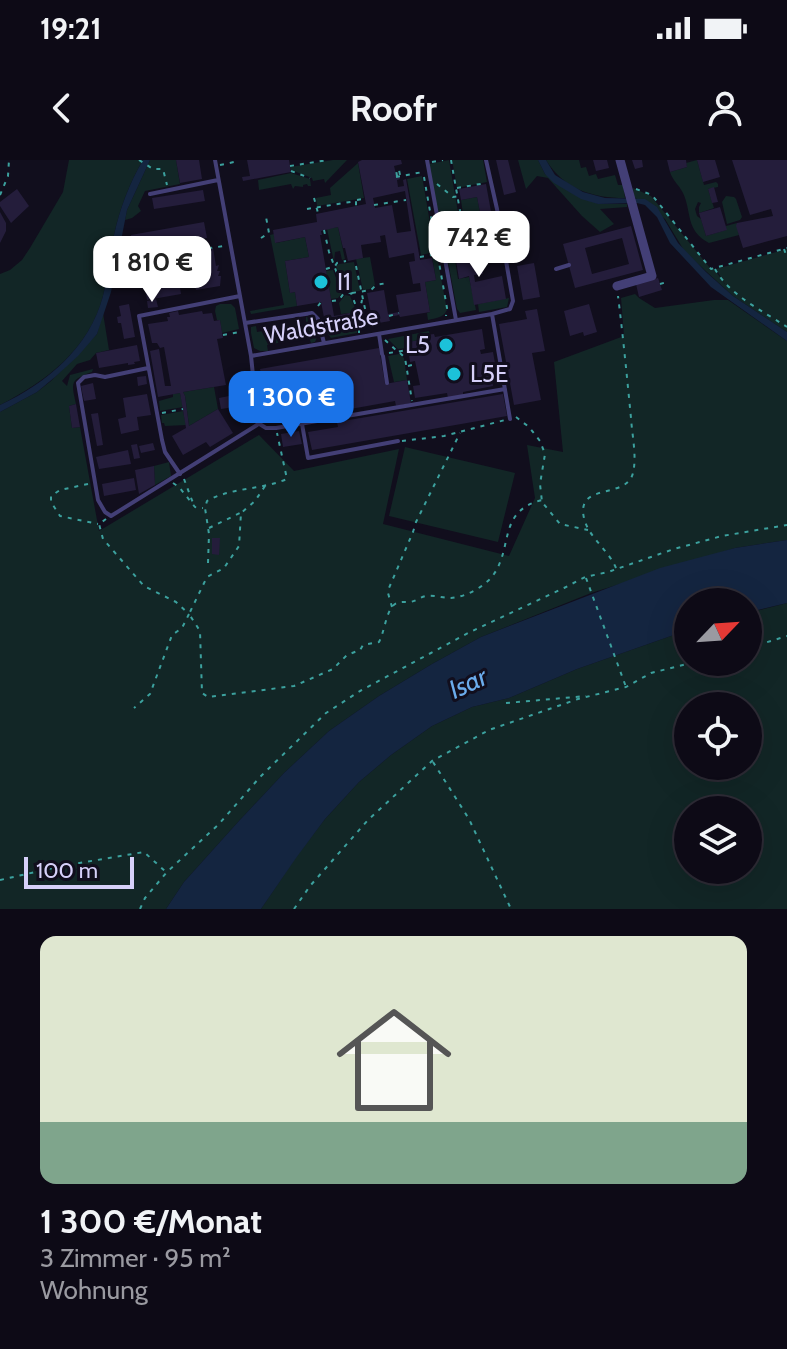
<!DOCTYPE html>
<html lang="de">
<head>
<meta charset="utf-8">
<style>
	:root { --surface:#0d0a16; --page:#1b1823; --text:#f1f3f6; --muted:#9a9aa1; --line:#2d2b35; --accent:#1a73e8 }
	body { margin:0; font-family:Cabin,sans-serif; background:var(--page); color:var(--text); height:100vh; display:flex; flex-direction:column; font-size:30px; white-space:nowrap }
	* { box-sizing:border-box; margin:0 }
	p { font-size:26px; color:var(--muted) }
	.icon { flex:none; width:44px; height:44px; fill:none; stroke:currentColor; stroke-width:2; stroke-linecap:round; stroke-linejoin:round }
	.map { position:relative; height:749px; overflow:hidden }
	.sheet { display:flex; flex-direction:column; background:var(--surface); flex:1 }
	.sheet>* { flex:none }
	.needle { width:52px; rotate:65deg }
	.controls { position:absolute; left:674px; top:428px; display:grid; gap:16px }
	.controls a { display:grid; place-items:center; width:88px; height:88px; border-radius:50%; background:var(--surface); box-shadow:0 8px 32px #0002,0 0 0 2px var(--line); font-size:40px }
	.scale { position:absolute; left:24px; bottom:20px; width:110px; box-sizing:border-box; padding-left:8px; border:4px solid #d6d0f9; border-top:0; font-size:22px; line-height:28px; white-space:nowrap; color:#d6d0f9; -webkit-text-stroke:6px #110e1d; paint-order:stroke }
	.price { position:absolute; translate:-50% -68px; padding:0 18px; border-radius:16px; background:#fff; color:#222; font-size:26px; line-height:52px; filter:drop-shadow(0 2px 4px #0008) }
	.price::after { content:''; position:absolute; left:50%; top:48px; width:24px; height:18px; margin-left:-12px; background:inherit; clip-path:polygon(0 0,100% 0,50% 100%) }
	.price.current { background:var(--accent); color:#fff }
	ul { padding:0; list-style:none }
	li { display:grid; align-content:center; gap:16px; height:424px; padding:0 40px }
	li span { display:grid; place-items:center; height:248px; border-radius:16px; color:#555 }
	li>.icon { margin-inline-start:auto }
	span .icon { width:144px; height:144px; fill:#fffc; stroke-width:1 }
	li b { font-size:34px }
	.status { display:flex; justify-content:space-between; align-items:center; height:56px; padding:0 40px; background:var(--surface); direction:ltr }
	.status svg { height:22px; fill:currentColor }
	header { display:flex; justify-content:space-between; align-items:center; height:104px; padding:0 40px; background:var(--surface); font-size:36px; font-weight:800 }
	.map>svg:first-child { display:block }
	.green { fill:#122626; fill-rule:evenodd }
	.water { fill:#142540 }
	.building { fill:#241d3b; fill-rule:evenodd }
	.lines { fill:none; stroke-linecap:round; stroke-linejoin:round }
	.path { stroke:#3ca19e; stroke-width:2; stroke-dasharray:4 6; stroke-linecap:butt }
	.service { stroke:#433f76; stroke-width:4 }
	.minor { stroke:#433f76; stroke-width:9 }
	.poi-dot { fill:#1cc1d9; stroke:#110e1d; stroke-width:3 }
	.labels { text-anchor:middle; stroke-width:6; stroke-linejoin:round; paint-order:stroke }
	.poi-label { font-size:24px; fill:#d6d0f9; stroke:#110e1d; text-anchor:start }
	.street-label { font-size:24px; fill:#d6d0f9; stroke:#110e1d }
	.water-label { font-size:26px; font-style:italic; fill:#6bacec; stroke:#110e1d }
</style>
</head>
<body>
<div class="status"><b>19:21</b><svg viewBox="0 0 49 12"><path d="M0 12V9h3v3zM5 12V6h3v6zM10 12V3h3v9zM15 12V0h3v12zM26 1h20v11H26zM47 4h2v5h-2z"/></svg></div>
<header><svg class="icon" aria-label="back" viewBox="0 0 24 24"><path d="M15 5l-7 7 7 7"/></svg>Roofr<svg class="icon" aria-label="person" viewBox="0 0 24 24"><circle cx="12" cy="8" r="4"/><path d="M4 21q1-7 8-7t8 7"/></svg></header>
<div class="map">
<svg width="787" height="749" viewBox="0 0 787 749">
	<rect width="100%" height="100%" fill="#110e1d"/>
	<path class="green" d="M69 0H143C129 24 120 48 114 75 110 95 108 116 103 136 89 189 47 221 0 245V114L10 110 22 100 30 88 63 32Z
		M150 0H176L180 24 145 31 138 46 141 51 132 58 125 60 127 50Z
		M333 0H347L325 23 324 19 313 21 312 18 291 10 290 7Z
		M449 0 464 87 446 91 444 89 429 4Z
		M452 0H483L487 22 457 28Z
		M518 0H538L545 14 598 44H627V47L600 49 614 64 600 72 582 56 548 18 537 16 526 29Z
		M546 0H579L581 8 586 7 589 16 596 14 598 19 615 15 618 25H623L625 38C592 38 564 29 546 0Z
		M697 0 704 25 716 22 718 24V27L708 29 714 48 699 53V47L701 43 698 42 695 49 697 56 701 59 706 76 726 70V66L737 63 739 75 709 83C685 70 692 52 683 33 679 25 673 21 670 12L687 7 686 3Z
		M358 3 364 38 317 46 316 38 331 35 330 28Z
		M291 13 310 19 311 26H308L307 24 303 25V27L295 26 293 29 291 24 259 30 258 20Z
		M422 16 435 92 421 95 407 19Z
		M633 28 651 36 711 109H714L725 124 716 109 787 89V172L733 136 685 92 665 59 634 37Z
		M726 36 734 37 736 39 742 57 740 60 727 64 722 42Z
		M477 37 481 58 464 61 461 40Z
		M338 67 345 99 342 100 340 91 335 92 334 102 327 69Z
		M274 74 276 83 305 77 309 97 285 101 290 133 295 132 297 146 251 154 247 142 250 151 284 145 270 75Z
		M454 94 458 119 469 117 476 150 460 153 457 149 447 96Z
		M437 96 447 150C443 158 436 158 428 160L427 153 430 152 425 122 436 120 432 97Z
		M370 97 375 125 370 129 363 130 356 99Z
		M354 102 360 131 348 132 345 130 336 106 339 104Z
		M333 110 342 133 338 138 331 139 326 111Z
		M635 134 639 138 655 148 714 140H728L787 181V380L735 388 591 433 481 477 432 504 379 536 329 571 284 613 238 662 184 722 166 749H0V252L37 232 51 221 97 174 103 153 109 190 96 193 90 200 77 204 62 221 67 226 70 215 93 209 92 212C70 220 71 222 76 244L69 246 72 268 80 267 99 371 259 275 294 311 399 289 383 364 509 396 535 338 527 285 563 292 554 202 624 176 621 138Z
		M345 135 350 136 358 155 357 173 331 178 327 173 330 172V170L333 169 334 172 340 171V168L352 166 350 153 341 154 339 143Z
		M509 138 507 147 479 152 478 144Z
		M220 144H231L235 148 239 169 222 173 220 160H217L215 151 216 146Z
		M306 157 313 158C316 165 319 176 315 182L311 183 309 177 267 185 268 191H260L254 188 251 173V167L256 166 257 172 306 163Z
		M429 171 430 175 427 179 407 182V188L398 189 388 179Z
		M399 194 404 198 407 220 394 222 388 196Z
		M214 227 218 249 189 266 185 236 183 232Z
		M180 233 183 247 160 251 159 241 173 237V234Z
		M183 251 186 265 165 266 164 263H162L161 255Z
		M405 287 515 313 498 382 389 356Z
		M169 302 171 316 155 325 154 306Z
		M787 443V749H261L296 697 325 659 359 622 391 595 432 566 472 547 509 538 577 509 688 470V502H748V453ZM688 546H748V606H688ZM688 650H748V710H688Z"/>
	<path class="water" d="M143 0H150L127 50 111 132 97 174 78 196 55 217 37 232 0 252V245C47 223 89 188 103 136 108 116 110 95 114 75 120 48 129 24 143 0Z
		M538 0H546L555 15 583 32 605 38 645 39 657 47 678 83 706 112 733 136 787 172V181L711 127 670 83 657 57 645 45 637 43 598 44 581 39 554 23 545 14Z
		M787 380V443L754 451V445L748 442H688V470L577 509 509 538 472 547 432 566 391 595 359 622 325 659 296 698 261 749H166L184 722 238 662 284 613 329 571 379 536 432 504 481 477 660 408 735 388Z"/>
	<path class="building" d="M176 0H199L202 19 180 23Z
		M247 0H289L291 12 243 21 242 17 250 16Z
		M362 0H401L402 4 394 6 396 14 398 13 400 19 397 20 398 27 404 26 403 20 406 19 420 100 432 98 436 120 425 122 430 152 400 157 399 155 389 157 390 161 373 164 367 133 384 130 388 154 399 152 396 135 421 131 420 123 413 124 409 102 415 101 414 93 389 98 385 75 380 76 381 82 361 85 363 98 348 101 345 88H343L338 67 321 71 322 75H320L334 156 350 153 352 166 340 168V171L334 172 333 169 327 173 321 142 297 146 295 132 290 133 285 101 309 97 305 77 275 83 273 70 317 62 316 54 366 44 358 2ZM405 31 411 71 397 73 392 45 375 48 373 38Z
		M496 0H508L516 32 504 35Z
		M593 0H607L609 8 596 11Z
		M632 0H642L643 7 635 9Z
		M667 0H686L687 7 670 12Z
		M697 0H715L720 17 703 22Z
		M732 0H787V76L743 88 736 66 737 63 773 56 771 49 750 55Z
		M486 24 496 79 473 83 474 86 466 88 461 62 481 58 477 37 461 40 459 29Z
		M714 27 718 42 712 43 708 29Z
		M17 29 29 46 11 63 0 46V42Z
		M203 30 205 41 154 49 152 38Z
		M720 47 727 70 706 76 699 53Z
		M0 52 6 63V71L0 83Z
		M204 62 207 78 197 79 199 90 213 88 216 106 219 105 217 111H220L218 116H221L220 126 196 130 191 104 199 103 197 91 129 104 126 89 133 87 131 75Z
		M631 66 643 110 575 128 563 84ZM622 78 629 104 592 114 585 88Z
		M479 90 483 114 474 115 475 122 502 116 506 139 474 145 469 116 459 119 455 94Z
		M534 103 540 137 523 140 517 106Z
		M177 109 181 134 147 140 143 115Z
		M658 118 662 130 639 137 636 124Z
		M156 139 158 147 148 148 147 141Z
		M129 144 135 177 124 179 121 163H118L117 157 121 156 119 146Z
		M589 144 597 172 584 176 583 172 570 176 564 151Z
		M537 149 545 191 532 193 541 240 514 245 499 164 527 159 525 151Z
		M178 151 179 155 202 151 203 154 212 153 214 161 220 160 223 178 217 179 226 225 183 232 185 236 189 266 218 249 233 273 210 287 206 282 183 295 172 276 186 268 180 233 158 237 150 191 159 189 165 226H171L164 187 160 188 157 183H152L148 164 168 161 167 157H170L169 153Z
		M482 169 485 189 480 190 481 194 493 192 496 209H491L493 226 463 232V235L448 238 447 233 415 238 413 226 420 225 415 201 410 202 407 182 427 179 426 175 434 174 435 177Z
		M137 185 140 201 134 202 135 204 128 205V203L99 208 96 193Z
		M379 188 385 224 407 220 411 243 396 246 395 241 278 262 276 250 261 252 257 228 264 227 260 209Z
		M146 216 147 224 138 226 137 217Z
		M93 223 96 239 84 241 81 226Z
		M147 234 151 255 137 257 139 270 121 274 118 259 126 257 123 238Z
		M239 234 241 246 221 249 219 238Z
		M503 234 507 256 312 290 308 272 338 267 337 262Z
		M76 244 80 267 72 268 69 246Z
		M98 253 103 285 97 286 91 254Z
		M299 271 302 284 283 287 281 274Z
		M153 283 155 290 141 293 139 286Z
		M137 284 140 298 134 299 131 285Z
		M128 290 131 304 99 309 96 297Z
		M154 306 155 325 139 334 135 310Z
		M134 318 136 330 104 336 102 324Z
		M212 378H220L219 395 212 394Z"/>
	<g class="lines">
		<path class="path" d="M139 0 153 9H163L167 25
			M451 0 462 62
			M432 2 443 0
			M220 5 234 2
			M290 6 328 0
			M291 11 310 18
			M397 16 396 10H399L400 15
			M396 17 423 12
			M424 17 447 148 446 156
			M437 24 453 37 460 36
			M457 28 486 23
			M636 29 652 35 711 109 787 88
			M0 35 8 16 9 0
			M314 38 318 53
			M357 40 363 39 365 41
			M374 45 406 40
			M307 49 356 41V46
			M324 70 329 92 344 132 351 133 359 154 374 168
			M261 78 269 73 266 57
			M469 89 487 88
			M784 89 787 98
			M448 92 466 89
			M420 97 438 94
			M187 102 198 96 197 90 224 86
			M356 106 368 163
			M326 109 335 106 337 103 346 101
			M715 109C729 135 763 151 787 167
			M660 124 667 122
			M352 133 371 130 376 125 387 123
			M332 141 339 140 344 133
			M318 146 321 142
			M389 156 399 153
			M359 173V154L362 140
			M223 175 240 172
			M385 180 397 191
			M389 193 408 190
			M400 193 405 198 412 241
			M408 206 416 204
			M162 253 183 249
			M516 257 529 267 540 281 545 294 540 324 542 342 560 364 588 370
			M402 281 444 276 505 260
			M184 319 193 343
			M173 323 179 327 195 347 203 348
			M88 324 60 330 51 336V342L60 356 98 364
			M265 326 255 341 241 353 239 386 224 408 207 417 189 454 200 471 202 533 208 537 294 526 333 509 347 495 360 490 363 485 379 482C384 473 386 454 392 447 396 441 403 442 409 442 415 442 420 437 426 436 435 435 443 438 451 438 466 437 486 426 494 414 513 386 498 351 542 340
			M106 359 99 364 103 379 144 426 176 442 189 454 182 468 172 475 150 534 134 548
			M209 368 240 353
			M208 403 209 374 205 348 207 341C232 327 261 330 287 319L277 273
			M616 408C607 387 584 375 583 351 583 324 627 338 633 313 637 296 632 275 631 258 627 217 623 176 618 136
			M586 418 626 527
			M392 447 388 433 389 428 413 372 416 362 460 273
			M748 488 787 476
			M506 543 586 536
			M433 602 469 659 511 749
			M0 720 62 706 144 692 166 712
			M140 749 145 738 167 712 219 664 260 617 326 553 360 531 470 472 564 428 585 417 608 412 674 389 722 376 787 365
			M294 749 310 726 368 660 432 601 489 570 578 539 626 527 651 513 695 502"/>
		<path class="service" d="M427 0 456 160
			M486 0 497 49 513 141 510 149 492 154 510 259
			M150 34 218 20
			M556 109 569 105
			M245 163 312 153 318 159 324 183
			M379 174 382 194
			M251 196 492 154
			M383 196 387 223
			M148 208 105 217 95 215 84 217 78 223 98 340 105 352 111 356 257 265 258 263 251 196 215 0
			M258 263 266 268H276L505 229
			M302 264 308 298 398 281
			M180 314 165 292 162 280 139 156 240 136"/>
		<path class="minor" d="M617 126 652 116 620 0"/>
	</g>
	<g class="poi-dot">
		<circle cx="321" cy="122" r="8"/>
		<circle cx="446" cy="185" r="8"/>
		<circle cx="454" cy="214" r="8"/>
	</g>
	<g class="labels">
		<g class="poi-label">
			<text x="337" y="130">I1</text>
			<text x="430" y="193" text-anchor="end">L5</text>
			<text x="470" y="222">L5E</text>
		</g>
		<g class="street-label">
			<text transform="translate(321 166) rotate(-10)" y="8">Waldstraße</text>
		</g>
		<g class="water-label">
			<text transform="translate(468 523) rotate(-25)" y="9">Isar</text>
		</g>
	</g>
</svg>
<div class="controls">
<a><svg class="needle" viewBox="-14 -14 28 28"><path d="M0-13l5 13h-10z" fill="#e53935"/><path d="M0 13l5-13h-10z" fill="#9a9aa1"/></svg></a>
<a><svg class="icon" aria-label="locate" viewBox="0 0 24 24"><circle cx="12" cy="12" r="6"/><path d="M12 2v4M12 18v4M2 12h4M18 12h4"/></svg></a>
<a><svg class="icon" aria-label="layers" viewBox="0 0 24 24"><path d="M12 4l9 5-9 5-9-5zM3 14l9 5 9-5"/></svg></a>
</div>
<div class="scale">100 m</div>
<b class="price" style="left:479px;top:119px">742 €</b>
<b class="price" style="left:152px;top:144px">1 810 €</b>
<b class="price current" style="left:291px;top:279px">1 300 €</b>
</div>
<section class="sheet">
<ul>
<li><span style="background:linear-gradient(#dfe7d0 75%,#7fa58c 0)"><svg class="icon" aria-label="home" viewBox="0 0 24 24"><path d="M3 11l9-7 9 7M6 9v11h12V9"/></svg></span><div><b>1 300 €/Monat</b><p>3 Zimmer · 95 m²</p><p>Wohnung</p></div></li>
</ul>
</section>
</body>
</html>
